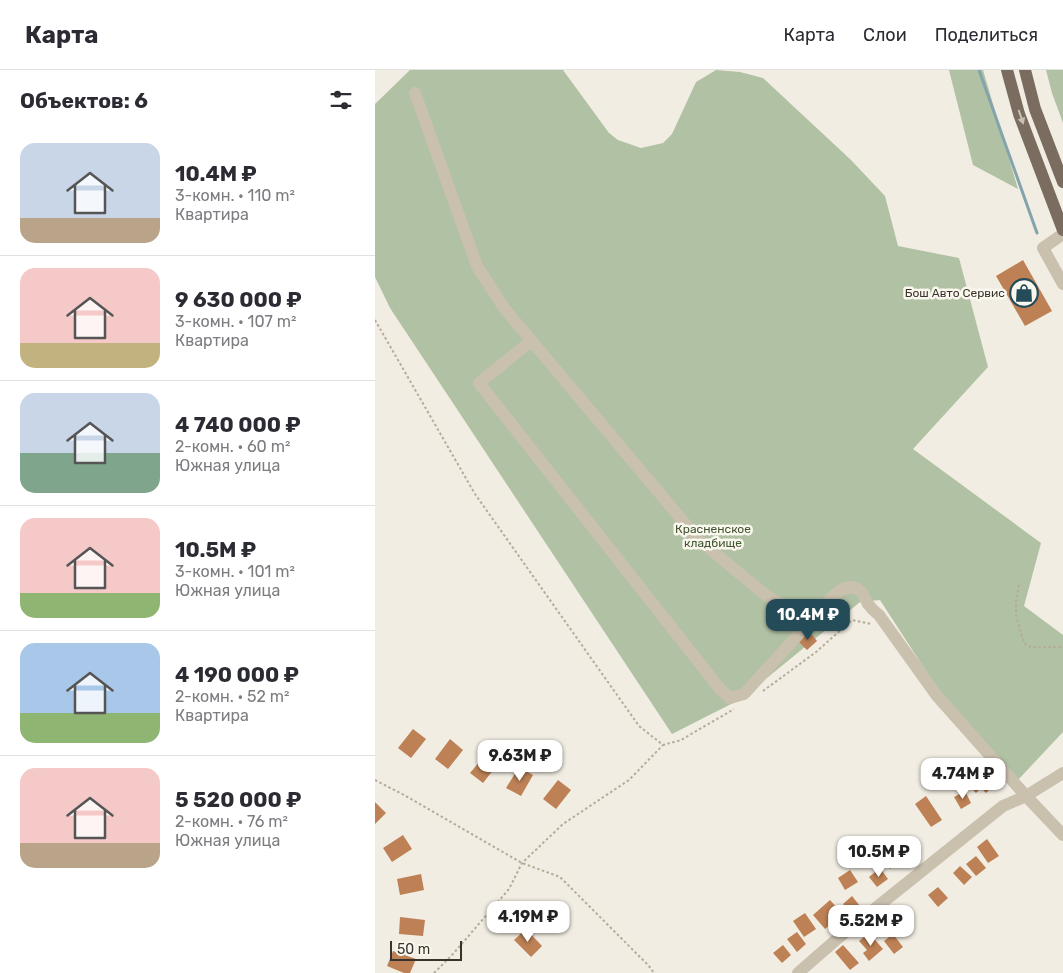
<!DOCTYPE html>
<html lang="ru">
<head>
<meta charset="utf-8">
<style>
	:root { --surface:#fff; --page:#f2f2f3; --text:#2b2b33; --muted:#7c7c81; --line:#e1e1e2; --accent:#244b58 }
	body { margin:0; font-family:Rubik,sans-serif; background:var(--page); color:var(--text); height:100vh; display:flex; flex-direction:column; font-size:19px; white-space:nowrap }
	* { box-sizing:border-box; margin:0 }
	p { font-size:16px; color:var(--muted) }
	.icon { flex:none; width:28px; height:28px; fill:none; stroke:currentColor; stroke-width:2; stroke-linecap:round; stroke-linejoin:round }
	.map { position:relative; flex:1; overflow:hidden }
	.drawer { display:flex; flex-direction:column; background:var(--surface); width:375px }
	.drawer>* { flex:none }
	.scale { position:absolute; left:15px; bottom:12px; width:72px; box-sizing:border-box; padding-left:5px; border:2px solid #39332c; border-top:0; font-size:14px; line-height:18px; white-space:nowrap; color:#39332c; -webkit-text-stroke:4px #faf7ef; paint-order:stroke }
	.price { position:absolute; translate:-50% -42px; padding:0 11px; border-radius:10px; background:#fff; color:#222; font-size:16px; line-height:32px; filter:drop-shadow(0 1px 2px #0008) }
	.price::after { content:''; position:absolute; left:50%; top:30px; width:15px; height:11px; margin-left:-8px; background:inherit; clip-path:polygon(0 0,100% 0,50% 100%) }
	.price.selected { background:var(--accent); color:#fff }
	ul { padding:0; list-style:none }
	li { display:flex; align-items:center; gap:15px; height:125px; padding:0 20px }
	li+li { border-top:1px solid var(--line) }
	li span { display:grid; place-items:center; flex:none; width:140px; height:100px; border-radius:15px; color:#555 }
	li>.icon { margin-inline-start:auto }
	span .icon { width:60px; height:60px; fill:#fffc; stroke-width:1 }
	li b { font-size:21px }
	h2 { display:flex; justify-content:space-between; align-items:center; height:60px; padding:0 20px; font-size:21px }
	header { display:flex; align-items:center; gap:30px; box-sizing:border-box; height:70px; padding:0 25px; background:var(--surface); border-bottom:1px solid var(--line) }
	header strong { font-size:24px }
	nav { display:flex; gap:28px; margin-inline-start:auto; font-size:18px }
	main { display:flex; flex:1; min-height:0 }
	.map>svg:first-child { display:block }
	.green { fill:#b1c1a3 }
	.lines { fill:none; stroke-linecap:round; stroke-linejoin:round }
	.stream { stroke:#83a4ad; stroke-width:3 }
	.building { fill:#bd8155 }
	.path { stroke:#b6aa99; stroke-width:2; stroke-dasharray:2.5 2.5; stroke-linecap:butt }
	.minor { stroke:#cac0ae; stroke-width:12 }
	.major { stroke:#7a6d5f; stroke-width:12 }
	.oneway { fill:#c7c0b5 }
	.labels { text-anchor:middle; stroke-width:5; stroke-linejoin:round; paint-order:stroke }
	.poi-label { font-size:12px; fill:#39332c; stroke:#faf7ef; text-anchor:end }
	.park-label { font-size:12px; fill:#425632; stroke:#faf7ef }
</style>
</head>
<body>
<header>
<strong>Карта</strong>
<nav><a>Карта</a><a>Слои</a><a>Поделиться</a></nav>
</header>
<main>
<section class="drawer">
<h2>Объектов: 6<svg class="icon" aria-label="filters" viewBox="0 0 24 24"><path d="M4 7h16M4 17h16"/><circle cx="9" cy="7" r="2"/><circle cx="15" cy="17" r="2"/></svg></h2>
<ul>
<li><span style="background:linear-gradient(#c9d6e8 75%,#b9a48a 0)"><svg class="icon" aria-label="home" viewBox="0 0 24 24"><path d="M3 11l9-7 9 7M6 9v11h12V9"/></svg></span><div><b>10.4M ₽</b><p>3-комн. · 110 m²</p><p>Квартира</p></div></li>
<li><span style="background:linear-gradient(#f6c9c9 75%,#c2b280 0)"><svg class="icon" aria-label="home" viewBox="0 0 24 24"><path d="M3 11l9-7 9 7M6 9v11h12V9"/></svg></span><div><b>9 630 000 ₽</b><p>3-комн. · 107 m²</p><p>Квартира</p></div></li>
<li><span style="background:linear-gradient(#c9d6e8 60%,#7fa58c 0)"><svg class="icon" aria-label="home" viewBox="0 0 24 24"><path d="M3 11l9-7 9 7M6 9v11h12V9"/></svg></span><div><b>4 740 000 ₽</b><p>2-комн. · 60 m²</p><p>Южная улица</p></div></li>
<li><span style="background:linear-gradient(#f6c9c9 75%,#8fb573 0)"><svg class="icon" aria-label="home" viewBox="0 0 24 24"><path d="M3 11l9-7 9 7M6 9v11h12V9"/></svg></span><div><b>10.5M ₽</b><p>3-комн. · 101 m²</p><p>Южная улица</p></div></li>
<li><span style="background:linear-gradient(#a9c7e8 70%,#8fb573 0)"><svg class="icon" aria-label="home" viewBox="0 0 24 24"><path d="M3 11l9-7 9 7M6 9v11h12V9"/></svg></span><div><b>4 190 000 ₽</b><p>2-комн. · 52 m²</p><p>Квартира</p></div></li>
<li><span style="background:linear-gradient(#f6c9c9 75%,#b9a48a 0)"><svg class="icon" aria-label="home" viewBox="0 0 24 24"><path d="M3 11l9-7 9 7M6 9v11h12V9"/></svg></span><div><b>5 520 000 ₽</b><p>2-комн. · 76 m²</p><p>Южная улица</p></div></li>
</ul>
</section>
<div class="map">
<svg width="688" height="903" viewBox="0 0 688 903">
	<rect width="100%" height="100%" fill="#f2ede2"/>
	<path class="green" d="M35 0H188L234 63 243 70 266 78 288 73 297 64 321 12 341 0 365 2 388 8 476 90 510 126 523 176 584 188 613 297 538 379 666 473 649 536 688 565V662L642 711 569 629 505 530 485 532 366 629 297 664 15 238 0 207V34Z
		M574 0H608L643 119 598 95Z
		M671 0H688V53L677 23Z"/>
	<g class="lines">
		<path class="stream" d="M604 0 662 163"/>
	</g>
	<path class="building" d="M648 190 677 241 650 256 621 206Z
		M434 561 442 571 432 580 423 571Z
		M38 659 51 669 36 688 23 678Z
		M75 669 88 680 73 699 60 689Z
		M111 684 123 694 108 713 95 703Z
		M144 697 158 705 146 726 131 718Z
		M606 707 616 718 611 723 606 718 601 723 595 717Z
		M183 710 196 720 181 739 168 729Z
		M590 721 596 733 586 739 579 727Z
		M551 726 567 750 556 757 540 734Z
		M0 732 11 743 0 754Z
		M28 765 37 779 17 792 8 778Z
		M531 766 540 777 528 786 519 775Z
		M612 769 624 786 613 793 602 777Z
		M517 784 524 793 515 799 508 790Z
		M601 786 611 798 601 806 591 794Z
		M585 796 597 807 589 815 578 803Z
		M505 798 513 809 502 817 494 807Z
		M475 800 483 812 470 820 463 808Z
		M46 804 49 820 25 825 22 809Z
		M563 817 573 828 563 837 553 825Z
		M477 826 485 836 476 844 468 834Z
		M455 830 468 844 450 859 438 845Z
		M430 843 441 859 429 867 418 851Z
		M521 843 533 858 525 864 513 849Z
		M25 847 50 850 48 866 24 864Z
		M151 859 167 876 156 887 139 870Z
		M422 862 431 874 422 882 412 869Z
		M494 863 508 879 494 891 488 883 492 880 484 871Z
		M518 864 528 877 519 884 509 871Z
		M408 875 416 885 407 893 398 883Z
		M468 875 484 893 475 900 460 882Z
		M18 881 41 889 35 903H29L12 896Z"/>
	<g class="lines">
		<path class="path" d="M0 250 100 424 264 656 288 675 306 670 359 639
			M644 515 641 531V545L649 573 653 576 656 577H688
			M388 621 441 582 477 550 496 554
			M0 710 29 725 147 793 185 807 273 895 279 903
			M59 903 78 884 134 819 147 793 188 754 254 710 288 675"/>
		<path class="minor" d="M40 23 102 196 129 238 323 469 388 523 435 552C446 541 469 503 487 523 489 526 491 530 493 534 496 538 500 542 504 545L562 626 651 726 688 765
			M688 164 668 178 688 214
			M156 271 104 313 345 619 355 628 369 624 435 552
			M423 903 462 869 628 736 651 726 688 703"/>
		<path class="major" d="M632 0 644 44 688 160
			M650 0 660 39 688 112"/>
	</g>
	<defs><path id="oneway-solid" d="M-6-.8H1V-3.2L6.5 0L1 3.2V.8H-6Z" transform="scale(1.25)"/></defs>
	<use class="oneway" href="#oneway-solid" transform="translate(646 47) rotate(71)"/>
	<defs>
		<symbol id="shop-ring" viewBox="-11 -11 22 22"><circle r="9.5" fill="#faf7ef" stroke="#244b58" stroke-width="1.5"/><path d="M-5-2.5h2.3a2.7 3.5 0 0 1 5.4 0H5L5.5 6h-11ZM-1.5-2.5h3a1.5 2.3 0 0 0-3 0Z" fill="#244b58"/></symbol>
	</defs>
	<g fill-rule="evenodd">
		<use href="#shop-ring" x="633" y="207" width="32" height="32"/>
	</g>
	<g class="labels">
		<g class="poi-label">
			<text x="630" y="227">Бош Авто Сервис</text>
		</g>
		<g class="park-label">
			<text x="338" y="463">Красненское<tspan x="338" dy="14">кладбище</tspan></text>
		</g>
	</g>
</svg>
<div class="scale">50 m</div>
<b class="price selected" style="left:433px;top:571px">10.4M ₽</b>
<b class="price" style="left:145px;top:712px">9.63M ₽</b>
<b class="price" style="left:588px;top:730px">4.74M ₽</b>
<b class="price" style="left:504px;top:808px">10.5M ₽</b>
<b class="price" style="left:153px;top:873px">4.19M ₽</b>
<b class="price" style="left:496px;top:877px">5.52M ₽</b>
</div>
</main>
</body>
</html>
